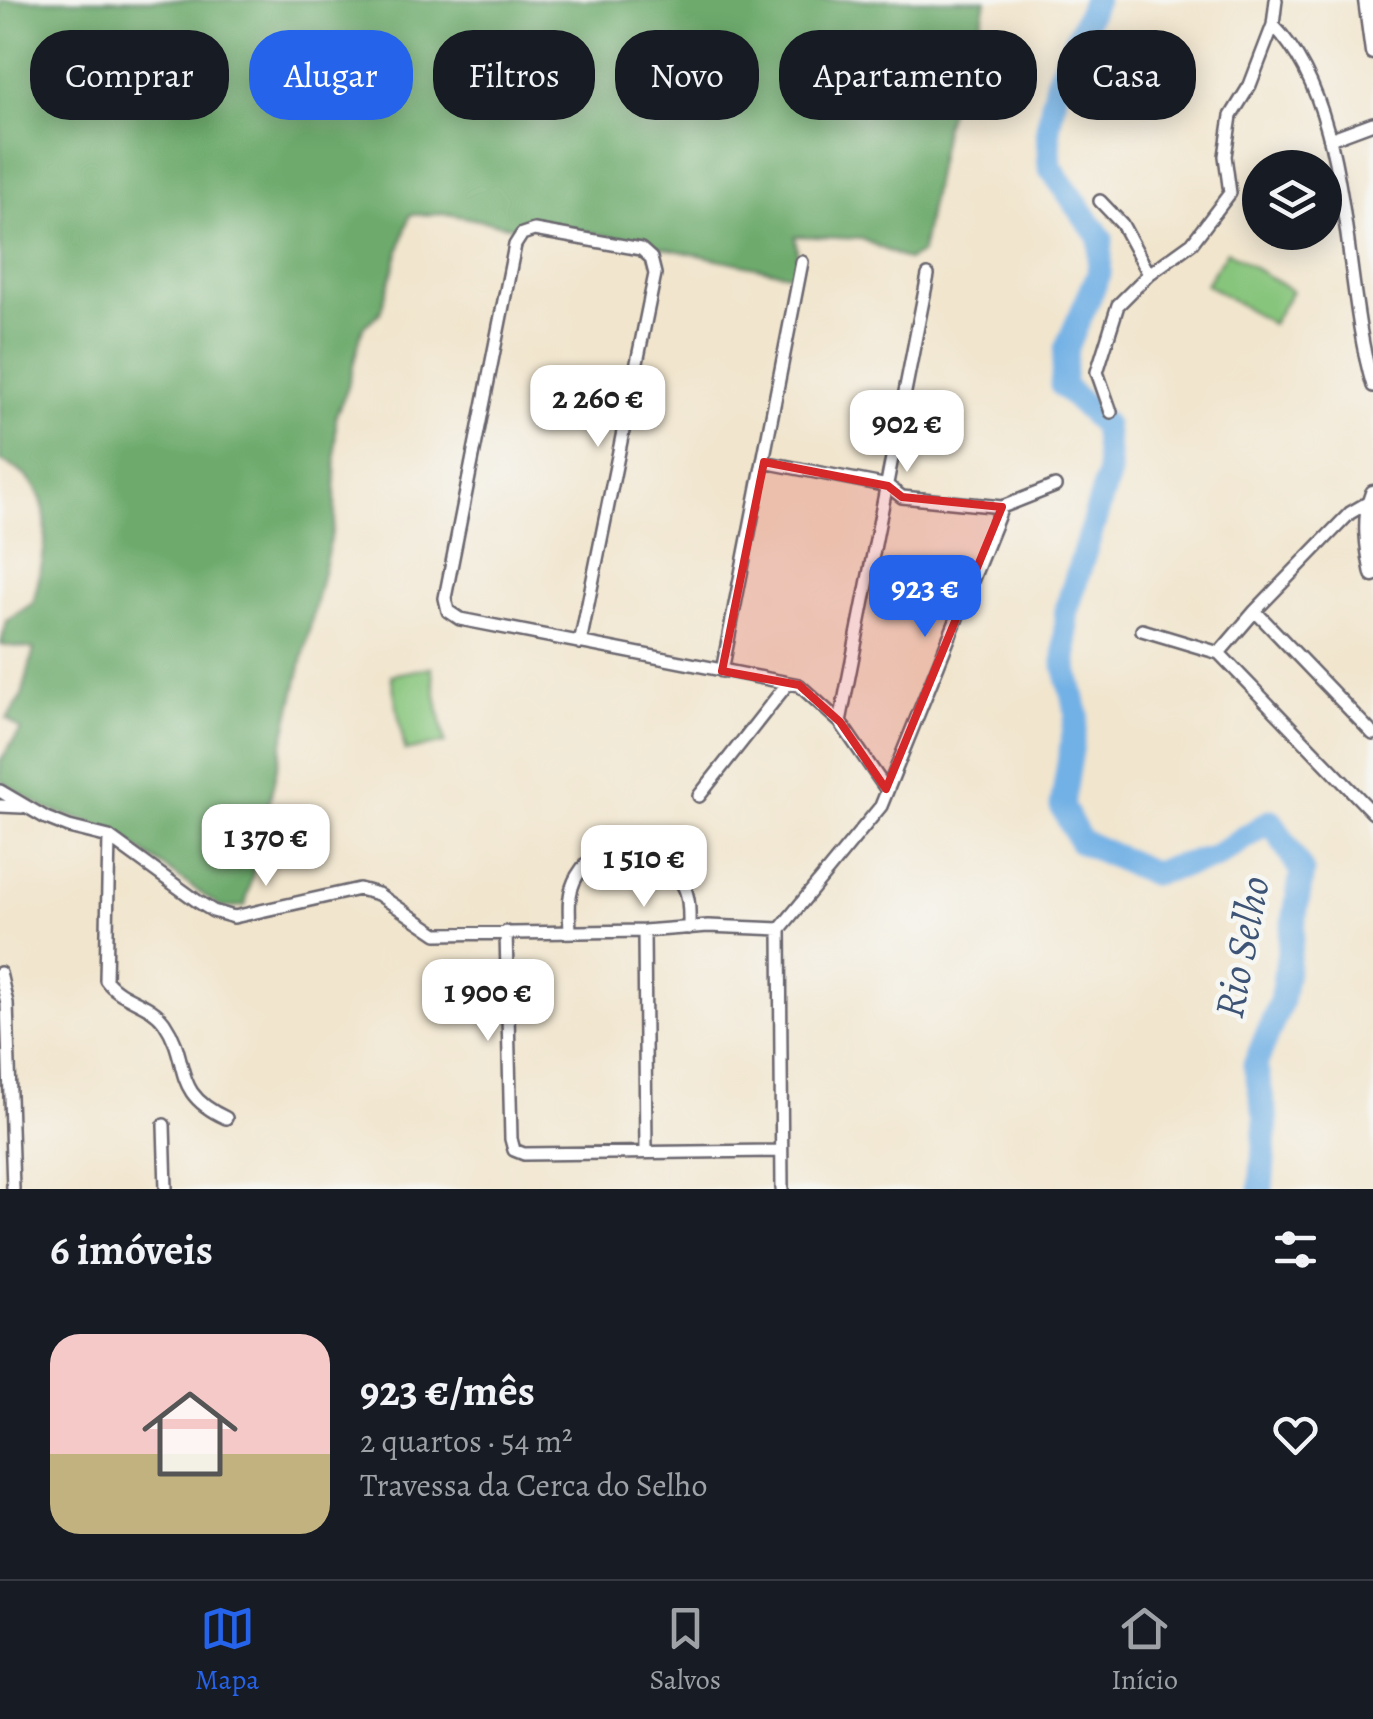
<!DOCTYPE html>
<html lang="pt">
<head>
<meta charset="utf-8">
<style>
	:root { --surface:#171b24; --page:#242831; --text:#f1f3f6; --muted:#9ea1a6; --line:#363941; --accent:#2563eb }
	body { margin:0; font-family:Alegreya,serif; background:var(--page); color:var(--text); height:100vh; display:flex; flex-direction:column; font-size:38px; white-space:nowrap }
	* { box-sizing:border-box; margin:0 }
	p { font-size:32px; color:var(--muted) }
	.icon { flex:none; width:55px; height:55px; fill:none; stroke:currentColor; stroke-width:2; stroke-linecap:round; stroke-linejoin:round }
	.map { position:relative; height:1189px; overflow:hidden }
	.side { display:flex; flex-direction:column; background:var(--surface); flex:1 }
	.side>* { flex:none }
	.guide { position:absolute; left:30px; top:30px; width:1315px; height:90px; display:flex; gap:20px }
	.fabs { position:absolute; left:1242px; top:150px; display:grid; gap:20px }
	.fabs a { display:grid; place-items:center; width:100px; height:100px; border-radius:50%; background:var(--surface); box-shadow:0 5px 25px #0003; font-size:50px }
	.price { position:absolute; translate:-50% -85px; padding:0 22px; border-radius:20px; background:#fff; color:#222; font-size:32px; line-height:65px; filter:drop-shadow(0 2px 5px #0008) }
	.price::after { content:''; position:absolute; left:50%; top:60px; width:30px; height:22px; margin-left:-15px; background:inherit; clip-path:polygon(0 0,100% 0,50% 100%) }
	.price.selected { background:var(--accent); color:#fff }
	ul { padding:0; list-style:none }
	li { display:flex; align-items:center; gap:30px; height:250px; padding:0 50px }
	li span { display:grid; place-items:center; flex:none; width:280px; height:200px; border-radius:30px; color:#555 }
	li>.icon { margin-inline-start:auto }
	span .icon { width:120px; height:120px; fill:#fffc; stroke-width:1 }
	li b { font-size:42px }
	h2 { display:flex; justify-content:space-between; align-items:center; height:120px; padding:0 50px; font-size:42px }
	.tag { padding:0 35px; border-radius:40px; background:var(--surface); box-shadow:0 5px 25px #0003; font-size:35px; line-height:90px }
	.tag.selected { background:var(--accent); color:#fff }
	.tabs { display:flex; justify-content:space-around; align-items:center; height:140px; border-top:2px solid var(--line); background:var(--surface); font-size:28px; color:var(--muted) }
	.tabs a { display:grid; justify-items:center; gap:5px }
	.tabs .selected { color:var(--accent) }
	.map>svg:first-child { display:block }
	.green { fill:#87c57c; stroke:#54745c; stroke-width:2.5 }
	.forest { fill:#6daa6c; stroke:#486654; stroke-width:2.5 }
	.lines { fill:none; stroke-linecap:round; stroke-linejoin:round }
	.river { stroke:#72b1e5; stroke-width:25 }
	.minor-casing { stroke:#6a666e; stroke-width:16 }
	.tertiary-casing { stroke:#6a666e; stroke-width:19 }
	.minor { stroke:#fff; stroke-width:11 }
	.tertiary { stroke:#fff; stroke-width:14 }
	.marked { fill:#d62828; fill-opacity:0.2; stroke:#d62828; stroke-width:8; stroke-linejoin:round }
	.labels { text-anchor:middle; stroke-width:9; stroke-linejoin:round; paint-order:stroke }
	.water-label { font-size:42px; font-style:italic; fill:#3e5476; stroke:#f6f6f2 }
</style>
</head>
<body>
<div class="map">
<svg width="1373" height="1189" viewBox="0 0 1373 1189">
	<rect width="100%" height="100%" fill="#f6f6f2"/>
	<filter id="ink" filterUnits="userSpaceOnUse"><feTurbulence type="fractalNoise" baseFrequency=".01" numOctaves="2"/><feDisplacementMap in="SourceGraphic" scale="20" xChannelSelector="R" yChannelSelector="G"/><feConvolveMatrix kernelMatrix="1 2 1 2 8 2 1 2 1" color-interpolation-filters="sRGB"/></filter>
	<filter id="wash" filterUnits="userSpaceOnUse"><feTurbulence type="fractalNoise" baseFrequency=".0048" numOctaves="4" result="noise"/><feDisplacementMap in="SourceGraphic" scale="40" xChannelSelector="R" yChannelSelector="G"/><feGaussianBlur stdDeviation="2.25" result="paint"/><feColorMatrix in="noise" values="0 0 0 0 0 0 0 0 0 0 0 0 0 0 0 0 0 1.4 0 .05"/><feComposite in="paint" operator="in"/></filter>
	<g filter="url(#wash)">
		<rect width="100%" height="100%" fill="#f1e5cd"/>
		<path class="green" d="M1227 251 1292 291 1272 324 1206 284Z
			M431 667 445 743 405 751 391 675Z"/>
		<path class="forest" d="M0 0H986L982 20 968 48 945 124 921 253 907 260 862 239 795 236 798 257 793 275 536 221 513 227 448 214 410 215 380 313 363 327 347 389 336 415 335 520 245 906 222 908 110 829 46 809 0 780V761L21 730 7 719 22 696 34 649 1 645 6 621 33 603C46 550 64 484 0 461Z"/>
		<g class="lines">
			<path class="river" d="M1095 0 1057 81 1048 128 1050 167 1101 239 1099 274 1066 349 1062 385 1104 425 1109 473 1066 612 1065 665 1077 714 1062 806 1080 841 1152 873 1213 858 1271 821 1302 872 1281 1001 1255 1065 1266 1119 1261 1189"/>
		</g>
	</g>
	<g filter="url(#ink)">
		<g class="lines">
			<defs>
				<path id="minor" d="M1273 25C1354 107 1341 280 1373 386
					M1330 139 1373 123
					M1100 201 1122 224 1149 274
					M1111 412 1097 372 1118 305 1149 274 1192 243 1230 193 1225 156 1231 116 1250 85 1273 25 1276 0
					M764 462 888 486 902 497 1002 507 1055 486
					M1255 611 1373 734
					M1142 630 1219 653 1373 813
					M580 643 655 274 651 258 641 249 534 230 522 234 515 245 445 598 448 611 460 619 799 685 840 722 886 789
					M1219 653 1255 611 1350 513 1369 502
					M722 671 802 262
					M840 722 928 275
					M0 791 46 818 69 827 109 837 197 901 213 911 234 917 359 889 378 894 437 934 644 931 708 926 780 929
					M699 796 788 683
					M0 806 22 807
					M109 837 106 980C120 1000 150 1002 164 1022 192 1063 169 1092 226 1118
					M780 929 881 806 1002 507
					M780 929 782 1189
					M570 930C569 911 567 893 577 876 603 830 666 845 685 889 690 901 689 915 689 928
					M644 931 646 1151
					M506 932 511 1139 514 1150 524 1154 780 1151
					M0 973 7 1003 13 1189
					M164 1125 166 1189"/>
				<path id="tertiary" d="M1366 0 1373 52
					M1373 493C1363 518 1368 549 1373 574"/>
			</defs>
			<use href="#minor" class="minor-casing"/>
			<use href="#tertiary" class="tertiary-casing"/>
			<use href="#minor" class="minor"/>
			<use href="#tertiary" class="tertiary"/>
		</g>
	</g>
	<path class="marked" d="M764 462 888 486 902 497 1002 507 886 789 840 722 799 685 722 671Z"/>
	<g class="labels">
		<g class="water-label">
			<text transform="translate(1241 947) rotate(-79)" y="15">Rio Selho</text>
		</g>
	</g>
</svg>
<div class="fabs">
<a><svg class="icon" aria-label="layers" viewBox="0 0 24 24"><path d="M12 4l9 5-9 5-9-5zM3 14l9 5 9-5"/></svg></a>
</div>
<b class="price" style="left:598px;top:450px">2 260 €</b>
<b class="price" style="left:907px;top:475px">902 €</b>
<b class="price selected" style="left:925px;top:640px">923 €</b>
<b class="price" style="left:266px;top:889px">1 370 €</b>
<b class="price" style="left:644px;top:910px">1 510 €</b>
<b class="price" style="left:488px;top:1044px">1 900 €</b>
<div class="guide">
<a class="tag">Comprar</a>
<a class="tag selected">Alugar</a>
<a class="tag">Filtros</a>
<a class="tag">Novo</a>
<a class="tag">Apartamento</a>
<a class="tag">Casa</a>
</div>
</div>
<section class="side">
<h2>6 imóveis<svg class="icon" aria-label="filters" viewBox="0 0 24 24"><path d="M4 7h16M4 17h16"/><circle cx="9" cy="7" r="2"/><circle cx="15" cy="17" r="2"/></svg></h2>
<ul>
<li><span style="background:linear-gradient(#f6c9c9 60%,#c2b280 0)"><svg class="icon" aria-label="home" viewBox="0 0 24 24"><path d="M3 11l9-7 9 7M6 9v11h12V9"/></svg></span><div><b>923 €/mês</b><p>2 quartos · 54 m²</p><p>Travessa da Cerca do Selho</p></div><svg class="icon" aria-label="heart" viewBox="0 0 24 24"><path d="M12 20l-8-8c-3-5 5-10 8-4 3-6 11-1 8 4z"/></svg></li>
</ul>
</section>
<nav class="tabs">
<a class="selected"><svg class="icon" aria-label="map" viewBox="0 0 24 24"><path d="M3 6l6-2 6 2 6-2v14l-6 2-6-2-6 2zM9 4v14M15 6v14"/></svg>Mapa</a>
<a><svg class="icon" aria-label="saved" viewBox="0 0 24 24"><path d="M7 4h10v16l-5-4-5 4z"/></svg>Salvos</a>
<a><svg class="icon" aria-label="home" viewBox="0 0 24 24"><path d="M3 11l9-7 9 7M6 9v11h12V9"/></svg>Início</a>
</nav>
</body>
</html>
